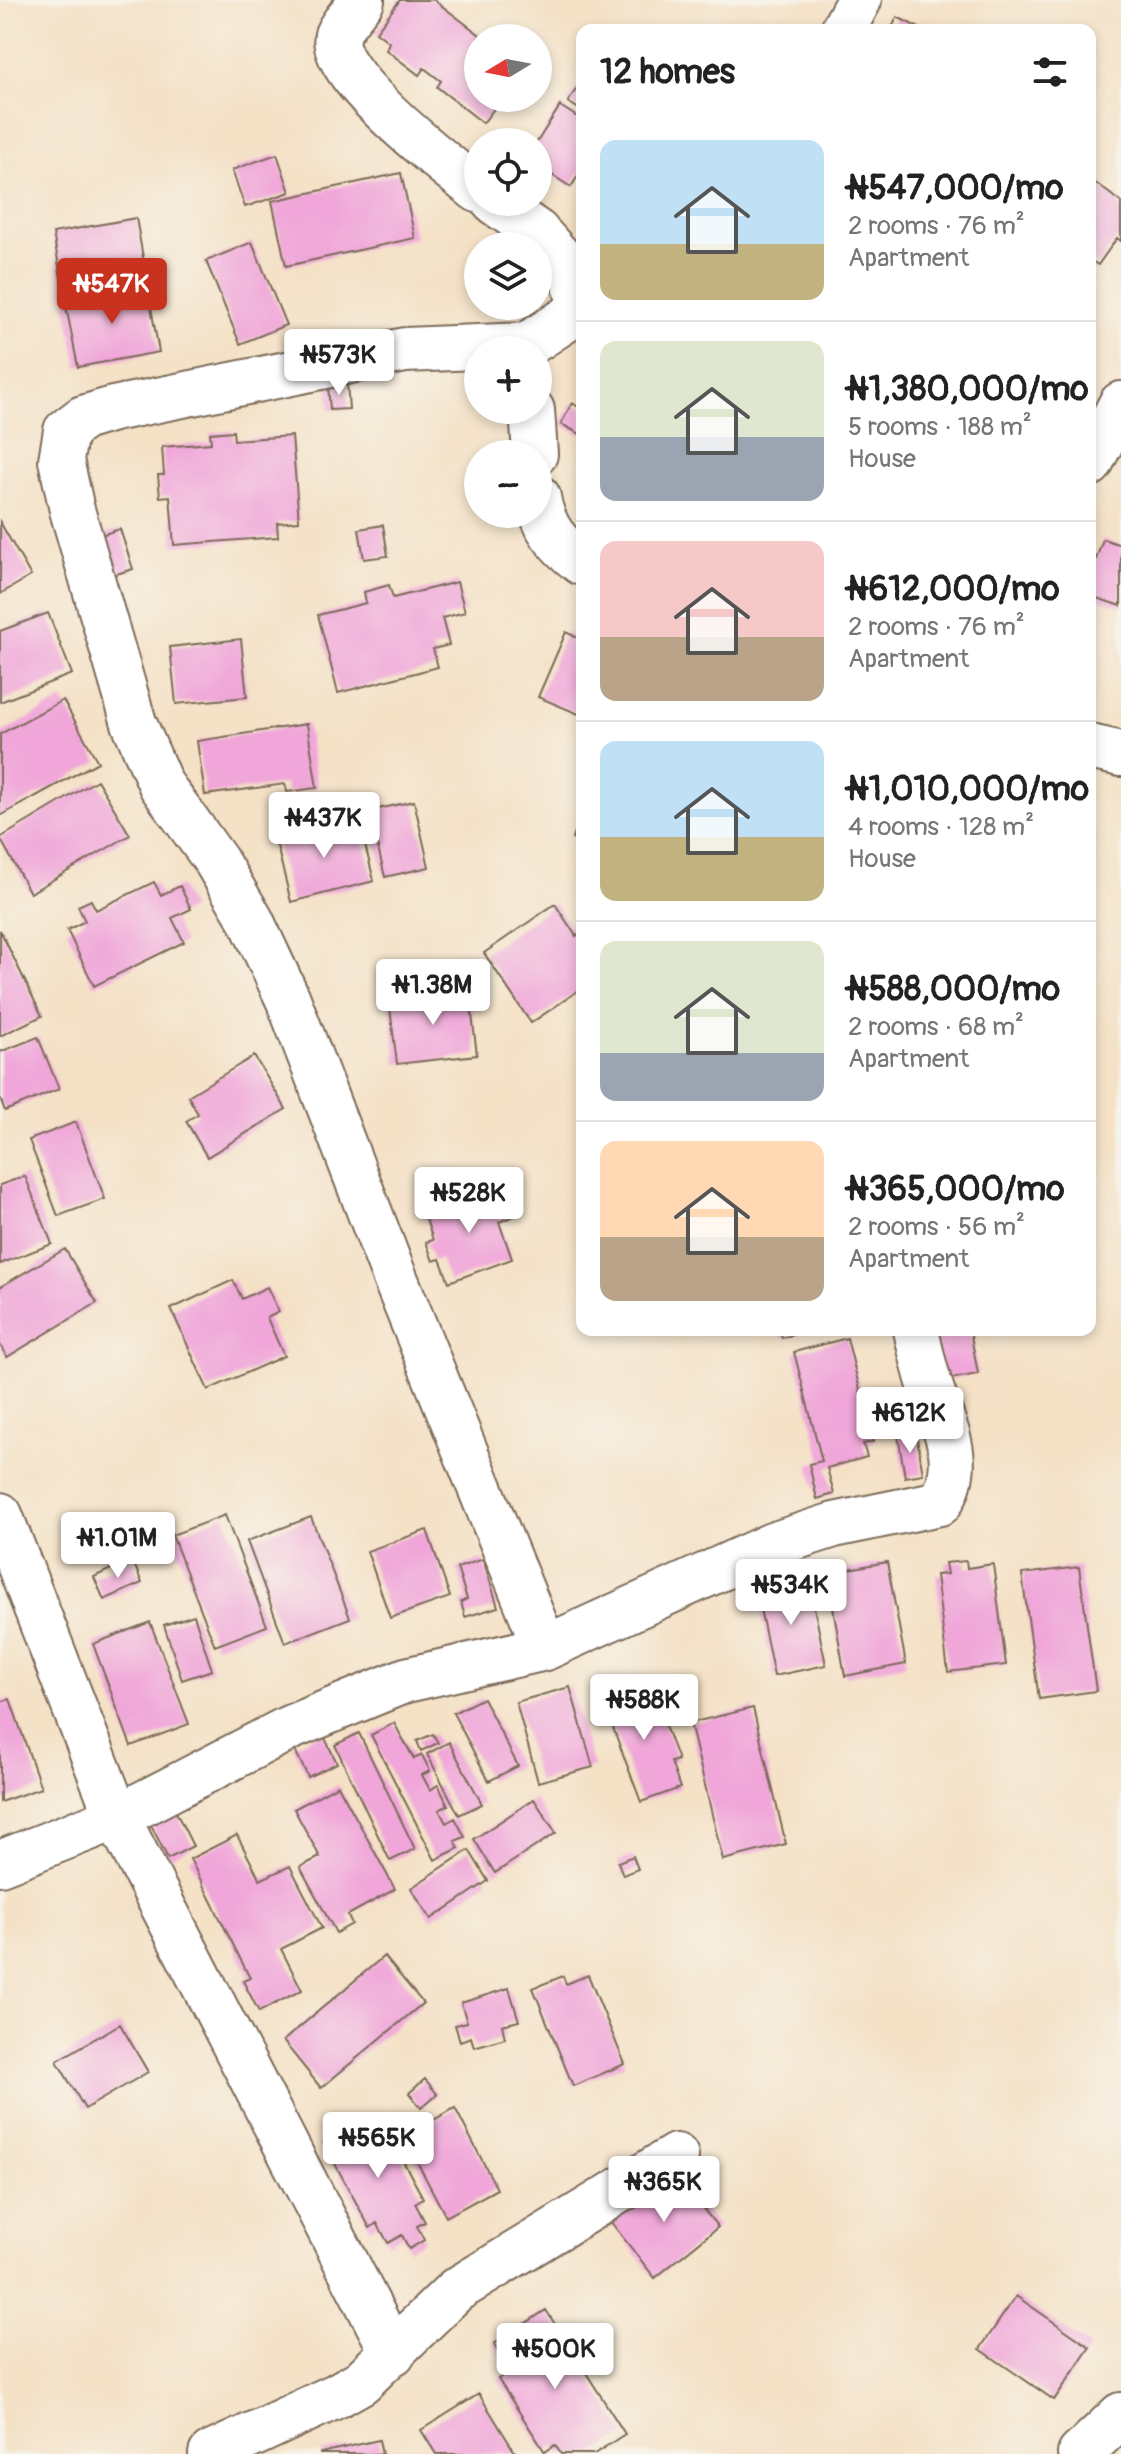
<!DOCTYPE html>
<html lang="en">
<head>
<meta charset="utf-8">
<style>
	:root { --surface:#fff; --page:#f2f2f2; --text:#222; --muted:#767676; --line:#e0e0e0; --accent:#c8321e }
	body { margin:0; font-family:Pangolin,sans-serif; background:var(--page); color:var(--text); height:100vh; display:flex; flex-direction:column; font-size:30px; white-space:nowrap }
	* { box-sizing:border-box; margin:0 }
	p { font-size:26px; color:var(--muted) }
	.icon { flex:none; width:44px; height:44px; fill:none; stroke:currentColor; stroke-width:2; stroke-linecap:round; stroke-linejoin:round }
	.map { position:relative; flex:1; overflow:hidden }
	.sheet { position:absolute; left:576px; top:24px; width:520px; height:1312px; display:flex; flex-direction:column; background:var(--surface); border-radius:16px; box-shadow:0 4px 12px #0003 }
	.sheet>* { flex:none }
	.needle { width:52px; rotate:260deg }
	.fabs { position:absolute; left:464px; top:24px; display:grid; gap:16px }
	.fabs a { display:grid; place-items:center; width:88px; height:88px; border-radius:50%; background:var(--surface); box-shadow:0 4px 12px #0003; font-size:40px }
	.price { position:absolute; translate:-50% -68px; padding:0 18px; border-radius:8px; background:#fff; color:#222; font-size:26px; line-height:52px; filter:drop-shadow(0 2px 4px #0008) }
	.price::after { content:''; position:absolute; left:50%; top:48px; width:24px; height:18px; margin-left:-12px; background:inherit; clip-path:polygon(0 0,100% 0,50% 100%) }
	.price.current { background:var(--accent); color:#fff }
	ul { padding:0; list-style:none }
	li { display:flex; align-items:center; gap:24px; height:200px; padding:0 24px }
	li+li { border-top:2px solid var(--line) }
	li span { display:grid; place-items:center; flex:none; width:224px; height:160px; border-radius:16px; color:#555 }
	li>.icon { margin-inline-start:auto }
	span .icon { width:96px; height:96px; fill:#fffc; stroke-width:1 }
	li b { font-size:34px }
	h2 { display:flex; justify-content:space-between; align-items:center; height:96px; padding:0 24px; font-size:34px }
	.map>svg:first-child { display:block }
	.building { fill:#f0a6d9 }
	.lines { fill:none; stroke-linecap:round; stroke-linejoin:round }
	.minor-casing { stroke:#7c6a59; stroke-width:48 }
	.minor { stroke:#fff; stroke-width:44 }
</style>
</head>
<body>
<div class="map">
<svg width="1121" height="2454" viewBox="0 0 1121 2454">
	<rect width="100%" height="100%" fill="#f7f3e8"/>
	<filter id="ink" filterUnits="userSpaceOnUse"><feTurbulence type="fractalNoise" baseFrequency=".0125" numOctaves="2"/><feDisplacementMap in="SourceGraphic" scale="16" xChannelSelector="R" yChannelSelector="G"/><feConvolveMatrix kernelMatrix="1 2 1 2 8 2 1 2 1" color-interpolation-filters="sRGB"/></filter>
	<filter id="wash" filterUnits="userSpaceOnUse"><feTurbulence type="fractalNoise" baseFrequency=".006" numOctaves="4" result="noise"/><feDisplacementMap in="SourceGraphic" scale="32" xChannelSelector="R" yChannelSelector="G"/><feGaussianBlur stdDeviation="1.8" result="paint"/><feColorMatrix in="noise" values="0 0 0 0 0 0 0 0 0 0 0 0 0 0 0 0 0 1.4 0 .05"/><feComposite in="paint" operator="in"/></filter>
	<g filter="url(#wash)">
		<rect width="100%" height="100%" fill="#f4e1c6"/>
		<g id="blocks">
			<path class="building" d="M400 0H434L484 38H478V98H502L483 123 437 87 441 81 424 68 419 75 386 50 389 42 376 32Z
				M897 17 923 30H891Z
				M582 80V111L568 102Z
				M560 106 582 120V169L571 187 538 166 537 142Z
				M277 154 290 192 245 207 232 170Z
				M401 173 415 238 286 266 272 201Z
				M1090 179 1121 202V241L1117 238 1098 265 1090 260Z
				M136 218 147 280 64 294 53 233Z
				M252 242 286 325 240 344 206 261Z
				M147 285 159 352 78 367 65 301Z
				M347 383 349 409 330 410 328 385Z
				M572 403 582 409V435L561 424Z
				M233 431 234 440 292 436 299 521 277 523 278 537 174 545 170 496 160 497 158 475H164L162 447 211 443 210 433Z
				M0 522 31 576 0 594Z
				M383 525 388 556 364 559 359 529Z
				M120 529 133 569 110 576 98 536Z
				M1103 539 1121 545V606L1090 596V577Z
				M457 582 465 612 442 618 449 645 433 649 438 667 338 693 318 615 366 603 364 592 389 585 393 598Z
				M48 613 72 674 0 702V631Z
				M566 632 582 640 581 715 538 697Z
				M241 639 247 697 176 704 170 647Z
				M63 700 98 762 0 816V734Z
				M307 724 317 788 287 792 285 784 205 795 197 741Z
				M97 780 130 835 30 893 0 838Z
				M414 801 429 867 385 877 369 811Z
				M582 814V843L572 839Z
				M358 817 374 881 291 902 275 838Z
				M154 882 161 895 180 886 191 909 172 918 184 942 94 986 67 930 85 921 78 906 91 900 96 910Z
				M555 904 576 936 582 932V988L531 1023 484 953Z
				M0 930 42 1016 0 1036Z
				M469 990 477 1055 397 1064 389 1000Z
				M38 1037 59 1089 5 1111 0 1098V1052Z
				M254 1056 286 1109 207 1157 186 1121 198 1114 188 1096Z
				M76 1122 105 1199 58 1216 29 1140Z
				M25 1176 52 1244 0 1264V1185Z
				M488 1190 492 1203 505 1198 512 1217 499 1222 512 1259 449 1282 440 1259 433 1261 426 1242 433 1240 424 1213Z
				M65 1249 97 1303 7 1357 0 1345V1287Z
				M233 1280 242 1299 267 1287 279 1312 267 1318 284 1356 208 1390 171 1309Z
				M780 1330H804V1331L782 1338Z
				M934 1330H970L978 1374 944 1380Z
				M847 1338 873 1442 863 1444 867 1457 827 1468 834 1494 817 1499 809 1464 822 1461 794 1352Z
				M916 1433 923 1474 905 1477 898 1436Z
				M225 1515 267 1626 215 1646 172 1535Z
				M311 1517 350 1618 285 1643 247 1541Z
				M427 1530 450 1597 390 1618 367 1551Z
				M132 1559 142 1583 104 1600 94 1577Z
				M483 1559 498 1607 465 1617 461 1602 467 1599 457 1568Z
				M966 1561 967 1568 993 1564 1006 1665 948 1672 936 1575 947 1574 945 1563Z
				M887 1562 906 1664 845 1676 827 1573Z
				M1079 1567 1096 1691 1039 1699 1022 1574Z
				M808 1578 826 1665 774 1676 756 1589Z
				M194 1615 212 1670 182 1680 164 1625Z
				M150 1622 189 1724 131 1746 93 1644Z
				M649 1683 678 1760 671 1762 680 1788 641 1802 603 1701Z
				M570 1687 593 1767 538 1782 516 1702Z
				M483 1698 518 1766 489 1781 453 1713Z
				M10 1699 41 1788 0 1802V1702Z
				M753 1708 786 1844 723 1860 690 1723Z
				M394 1723 414 1759 422 1755 430 1771 422 1775 430 1790 438 1785 448 1805 439 1810 446 1823 455 1818 465 1837 455 1841 459 1848 435 1860 371 1735Z
				M322 1732 337 1763 308 1777 293 1746Z
				M359 1733 415 1849 390 1861 335 1745Z
				M433 1734 438 1743 421 1751 417 1741Z
				M449 1742 482 1804 459 1815 427 1754Z
				M338 1785 395 1889 348 1915 352 1924 336 1933 300 1867 320 1857 294 1809Z
				M534 1799 556 1833 495 1873 474 1839Z
				M176 1812 193 1846 168 1859 151 1825Z
				M237 1835 260 1880 290 1866 322 1928 281 1949 302 1990 259 2012 243 1981 250 1978 190 1859Z
				M469 1850 488 1881 431 1919 411 1888Z
				M633 1856 638 1869 623 1875 618 1862Z
				M384 1956 423 2003 321 2088 283 2041Z
				M588 1975 625 2064 573 2086 533 1988 563 1976 566 1984Z
				M509 1988 519 2021 502 2025 505 2038 474 2047 471 2037 460 2041 455 2025 467 2022 461 2003Z
				M120 2024 148 2072 85 2109 57 2061Z
				M425 2079 437 2094 421 2108 409 2093Z
				M455 2108 497 2189 446 2217 404 2137Z
				M377 2113 423 2198 415 2203 425 2222 417 2226 424 2240 409 2249 402 2235 388 2243 377 2223 370 2228 323 2142Z
				M672 2170 718 2227 655 2278 610 2221Z
				M1016 2296 1090 2347 1054 2400 980 2349Z
				M546 2310 625 2434 594 2454H561L555 2445 545 2452 498 2379 512 2370 494 2344Z
				M479 2394 516 2454H436L421 2430Z
				M379 2440 382 2454H320V2453Z"/>
		</g>
	</g>
	<g filter="url(#ink)">
		<use href="#blocks" fill-opacity="0" stroke="#7c6a59" stroke-width="2"/>
		<g class="lines">
			<defs>
				<path id="minor" d="M362 0C355 10 341 24 337 35 326 74 449 167 478 190
					M843 30 859 0
					M494 202 537 232 570 269 582 309
					M532 410 535 454
					M1090 464 1121 404
					M538 497C543 528 557 544 582 563
					M1090 747 1121 754
					M0 1515 117 1817 393 2353
					M545 1648 391 1268 288 999 251 920 216 861 161 785 134 723 72 510 61 460 66 431 83 418 113 409 405 350 527 345 582 309
					M0 1863 117 1817 289 1728 406 1680 545 1648 772 1545 834 1525 940 1503C966 1462 943 1426 930 1385 924 1367 920 1348 916 1330
					M211 2454 336 2396 361 2382 456 2290 676 2156
					M1080 2454 1121 2415"/>
			</defs>
			<use href="#minor" class="minor-casing"/>
			<use href="#minor" class="minor"/>
		</g>
	</g>
</svg>
<div class="fabs">
<a><svg class="needle" viewBox="-14 -14 28 28"><path d="M0-13l5 13h-10z" fill="#e53935"/><path d="M0 13l5-13h-10z" fill="#767676"/></svg></a>
<a><svg class="icon" aria-label="locate" viewBox="0 0 24 24"><circle cx="12" cy="12" r="6"/><path d="M12 2v4M12 18v4M2 12h4M18 12h4"/></svg></a>
<a><svg class="icon" aria-label="layers" viewBox="0 0 24 24"><path d="M12 4l9 5-9 5-9-5zM3 14l9 5 9-5"/></svg></a>
<a>+</a>
<a>−</a>
</div>
<b class="price current" style="left:112px;top:326px">₦547K</b>
<b class="price" style="left:339px;top:397px">₦573K</b>
<b class="price" style="left:324px;top:860px">₦437K</b>
<b class="price" style="left:433px;top:1027px">₦1.38M</b>
<b class="price" style="left:469px;top:1235px">₦528K</b>
<b class="price" style="left:910px;top:1455px">₦612K</b>
<b class="price" style="left:118px;top:1580px">₦1.01M</b>
<b class="price" style="left:791px;top:1627px">₦534K</b>
<b class="price" style="left:644px;top:1742px">₦588K</b>
<b class="price" style="left:378px;top:2180px">₦565K</b>
<b class="price" style="left:664px;top:2224px">₦365K</b>
<b class="price" style="left:555px;top:2391px">₦500K</b>
<section class="sheet">
<h2>12 homes<svg class="icon" aria-label="filters" viewBox="0 0 24 24"><path d="M4 7h16M4 17h16"/><circle cx="9" cy="7" r="2"/><circle cx="15" cy="17" r="2"/></svg></h2>
<ul>
<li><span style="background:linear-gradient(#bfe0f5 65%,#c2b280 0)"><svg class="icon" aria-label="home" viewBox="0 0 24 24"><path d="M3 11l9-7 9 7M6 9v11h12V9"/></svg></span><div><b>₦547,000/mo</b><p>2 rooms · 76 m²</p><p>Apartment</p></div></li>
<li><span style="background:linear-gradient(#dfe7d0 60%,#9aa5b1 0)"><svg class="icon" aria-label="home" viewBox="0 0 24 24"><path d="M3 11l9-7 9 7M6 9v11h12V9"/></svg></span><div><b>₦1,380,000/mo</b><p>5 rooms · 188 m²</p><p>House</p></div></li>
<li><span style="background:linear-gradient(#f6c9c9 60%,#b9a48a 0)"><svg class="icon" aria-label="home" viewBox="0 0 24 24"><path d="M3 11l9-7 9 7M6 9v11h12V9"/></svg></span><div><b>₦612,000/mo</b><p>2 rooms · 76 m²</p><p>Apartment</p></div></li>
<li><span style="background:linear-gradient(#bfe0f5 60%,#c2b280 0)"><svg class="icon" aria-label="home" viewBox="0 0 24 24"><path d="M3 11l9-7 9 7M6 9v11h12V9"/></svg></span><div><b>₦1,010,000/mo</b><p>4 rooms · 128 m²</p><p>House</p></div></li>
<li><span style="background:linear-gradient(#dfe7d0 70%,#9aa5b1 0)"><svg class="icon" aria-label="home" viewBox="0 0 24 24"><path d="M3 11l9-7 9 7M6 9v11h12V9"/></svg></span><div><b>₦588,000/mo</b><p>2 rooms · 68 m²</p><p>Apartment</p></div></li>
<li><span style="background:linear-gradient(#ffd9b3 60%,#b9a48a 0)"><svg class="icon" aria-label="home" viewBox="0 0 24 24"><path d="M3 11l9-7 9 7M6 9v11h12V9"/></svg></span><div><b>₦365,000/mo</b><p>2 rooms · 56 m²</p><p>Apartment</p></div></li>
</ul>
</section>
</div>
</body>
</html>
